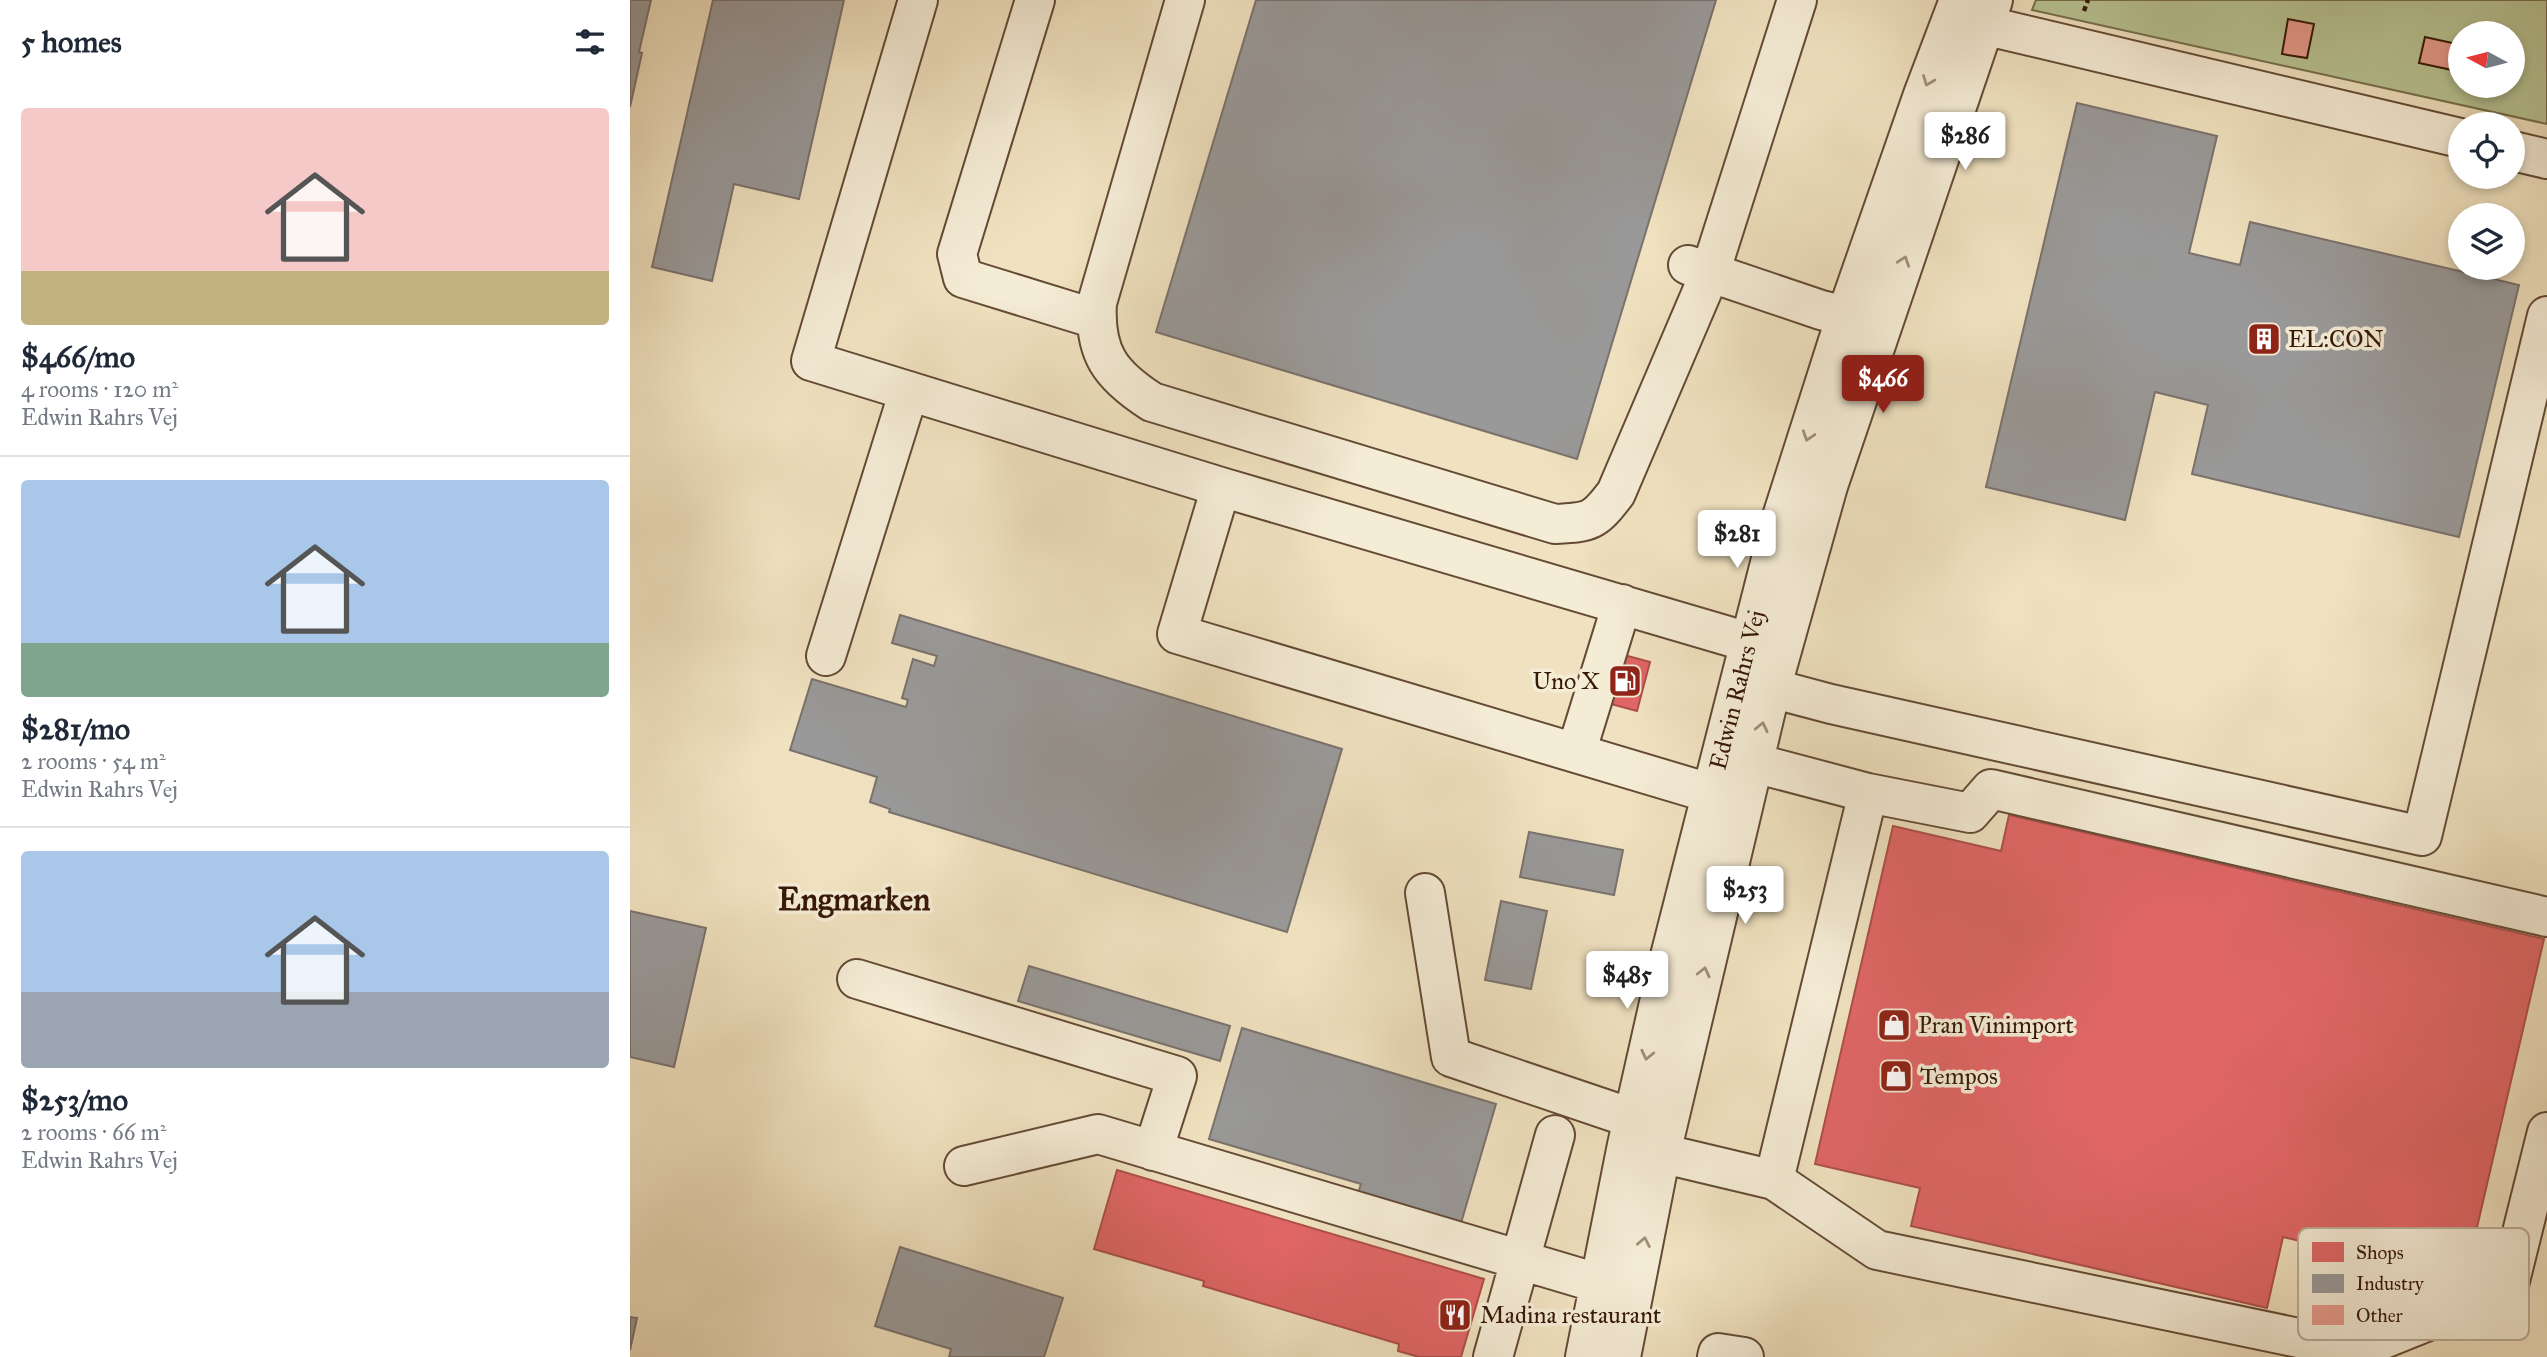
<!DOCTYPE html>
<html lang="en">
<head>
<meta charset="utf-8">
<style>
	:root { --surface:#fff; --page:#f6f6f7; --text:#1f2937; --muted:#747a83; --line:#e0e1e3; --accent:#8f2418 }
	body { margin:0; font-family:"IM FELL Great Primer",serif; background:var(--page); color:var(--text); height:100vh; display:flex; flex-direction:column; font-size:26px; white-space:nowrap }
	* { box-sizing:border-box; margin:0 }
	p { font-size:23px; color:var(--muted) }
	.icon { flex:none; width:38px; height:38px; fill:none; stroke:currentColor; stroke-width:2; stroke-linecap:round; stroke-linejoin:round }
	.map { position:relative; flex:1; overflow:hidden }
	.details { display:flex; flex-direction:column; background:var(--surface); width:630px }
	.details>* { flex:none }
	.needle { width:46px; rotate:277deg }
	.tools { position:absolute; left:1818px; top:21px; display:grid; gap:14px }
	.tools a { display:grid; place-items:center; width:77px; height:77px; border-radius:50%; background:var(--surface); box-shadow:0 4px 10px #0003; font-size:35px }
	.price { position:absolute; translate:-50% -60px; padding:0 16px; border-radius:7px; background:#fff; color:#222; font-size:23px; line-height:46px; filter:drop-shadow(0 2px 4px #0008) }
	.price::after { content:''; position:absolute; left:50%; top:42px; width:21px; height:16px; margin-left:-10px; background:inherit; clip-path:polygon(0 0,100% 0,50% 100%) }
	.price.on { background:var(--accent); color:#fff }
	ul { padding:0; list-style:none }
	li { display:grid; align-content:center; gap:14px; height:371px; padding:0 21px }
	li+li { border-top:2px solid var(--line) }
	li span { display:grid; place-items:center; height:217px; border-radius:7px; color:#555 }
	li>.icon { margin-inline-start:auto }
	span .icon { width:126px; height:126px; fill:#fffc; stroke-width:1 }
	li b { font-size:30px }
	h2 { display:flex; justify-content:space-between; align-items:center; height:84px; padding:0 21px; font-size:30px }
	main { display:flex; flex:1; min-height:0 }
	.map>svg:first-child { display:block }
	.green { fill:#b8c393; stroke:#776e4d; stroke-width:2; fill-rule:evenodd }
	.shops { fill:#e06666; stroke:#ad4f4a; stroke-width:2 }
	.industry { fill:#999; stroke:#7b726d; stroke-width:2 }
	.building { fill:#e69b8c; stroke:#361807; stroke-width:2 }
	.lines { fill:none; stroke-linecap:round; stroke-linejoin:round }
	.minor-casing { stroke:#644a35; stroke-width:42 }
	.path { stroke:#361807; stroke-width:4.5; stroke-dasharray:5 3.5; stroke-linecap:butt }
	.minor { stroke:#f5ecd6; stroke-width:38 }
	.oneway { stroke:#9f8d79 }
	.labels { text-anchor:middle; stroke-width:7; stroke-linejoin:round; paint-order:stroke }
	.poi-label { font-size:24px; fill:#361807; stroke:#f5ecd6; text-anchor:start }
	.street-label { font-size:24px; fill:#361807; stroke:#f5ecd6 }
	.district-label { font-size:32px; font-weight:bold; fill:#361807; stroke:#f5ecd6 }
	.key { fill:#f5ecd6; stroke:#bcac98; stroke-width:2 }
	.key-label { font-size:19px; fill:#361807 }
</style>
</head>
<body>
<main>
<section class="details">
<h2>5 homes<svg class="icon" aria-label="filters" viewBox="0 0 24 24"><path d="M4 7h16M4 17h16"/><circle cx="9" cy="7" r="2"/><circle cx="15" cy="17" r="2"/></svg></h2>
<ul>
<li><span style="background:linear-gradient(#f6c9c9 75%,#c2b280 0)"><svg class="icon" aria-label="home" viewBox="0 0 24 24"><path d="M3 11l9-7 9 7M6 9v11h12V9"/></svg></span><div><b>$466/mo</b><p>4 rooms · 120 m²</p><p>Edwin Rahrs Vej</p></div></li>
<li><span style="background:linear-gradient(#a9c7e8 75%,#7fa58c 0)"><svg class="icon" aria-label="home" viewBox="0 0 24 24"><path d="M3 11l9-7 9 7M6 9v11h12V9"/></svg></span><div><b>$281/mo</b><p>2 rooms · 54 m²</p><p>Edwin Rahrs Vej</p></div></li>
<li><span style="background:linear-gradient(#a9c7e8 65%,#9aa5b1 0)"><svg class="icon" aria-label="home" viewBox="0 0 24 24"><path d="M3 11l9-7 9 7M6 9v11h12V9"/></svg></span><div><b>$253/mo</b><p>2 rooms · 66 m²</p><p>Edwin Rahrs Vej</p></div></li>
</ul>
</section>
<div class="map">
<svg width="1917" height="1357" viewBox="0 0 1917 1357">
	<rect width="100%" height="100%" fill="#f0e2c0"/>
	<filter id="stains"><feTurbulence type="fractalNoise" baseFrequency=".00286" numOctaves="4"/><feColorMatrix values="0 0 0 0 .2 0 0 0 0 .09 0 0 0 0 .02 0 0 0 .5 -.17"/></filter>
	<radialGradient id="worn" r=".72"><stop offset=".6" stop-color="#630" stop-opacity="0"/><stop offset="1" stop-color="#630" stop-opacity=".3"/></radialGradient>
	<path class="green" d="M1406 0H1917V124L1402 10ZM1830 33H1883V86H1830Z"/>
	<path class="shops" d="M983 652 1020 662 1007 711 970 701Z
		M1379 815 1914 939 1835 1279 1653 1237 1637 1308 1281 1226 1290 1188 1185 1164 1263 826 1371 851Z
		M487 1170 854 1279 831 1357H789L768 1351 769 1344 573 1286 574 1281 464 1249Z"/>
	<path class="industry" d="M0 0H21L9 52 12 53 0 107Z
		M83 0H214L169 199 104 184 82 281 22 267Z
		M626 0H1086L947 459 526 332Z
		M1447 103 1587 136 1559 253 1610 265 1620 222 1889 285 1829 537 1562 474 1578 405 1525 392 1495 520 1356 487Z
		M270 615 712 749 657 932 259 812 260 809 240 802 247 777 160 750 182 679 276 707 278 700 272 698 283 659 304 666 307 656 262 643Z
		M899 832 993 850 984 895 890 877Z
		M871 901 917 911 901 989 855 980Z
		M0 911 76 928 44 1067 0 1057Z
		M399 966 600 1026 590 1061 388 1001Z
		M612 1028 866 1104 831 1223 728 1193 731 1184 579 1139Z
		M270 1247 433 1298 414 1357H319L321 1349 245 1326Z
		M0 1317 7 1318 0 1350Z"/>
	<path class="building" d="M1658 19 1684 24 1677 58 1652 54Z
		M1795 37 1827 44 1822 70 1789 63Z"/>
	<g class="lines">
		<defs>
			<path id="minor" d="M288 0 181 361 591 487 1142 649
				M405 0 327 254 333 278 466 319
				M555 0 467 303C464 353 480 375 522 402L925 524C961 522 964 522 986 493L1080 273 1167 0
				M1328 19 1830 138
				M1883 151 1917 159
				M1058 265 1191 310 1240 322
				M591 487 547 634 1103 800
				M196 656 279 391
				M1118 682 1201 704 1792 836 1917 316
				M946 753 992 604
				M1238 793 1340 813 1361 789 1917 917
				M795 893 821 1057 1028 1127
				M227 979 547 1076 523 1151
				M1005 1147 1144 1180 1238 793 1098 756
				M334 1166 468 1134 991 1290
				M1144 1180 1247 1250 1726 1350 1878 1289 1917 1132
				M863 1357 925 1135
				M955 1357 997 1145 1036 972 1151 520 1216 316 1293 95 1329 0
				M991 1357 1031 1153 1141 689 1198 486 1363 0
				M1087 1357 1088 1353 1114 1357"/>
		</defs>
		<use href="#minor" class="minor-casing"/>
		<path class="path" d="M1454 11 1458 0"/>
		<use href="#minor" class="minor"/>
	</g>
	<defs><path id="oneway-chevron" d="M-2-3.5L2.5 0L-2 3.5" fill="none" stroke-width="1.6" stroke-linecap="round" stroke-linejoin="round" transform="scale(1.75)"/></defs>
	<g class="oneway">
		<use href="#oneway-chevron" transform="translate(1298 81) rotate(111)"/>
		<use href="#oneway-chevron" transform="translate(1274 261) rotate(-71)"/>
		<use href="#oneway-chevron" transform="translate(1178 436) rotate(108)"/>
		<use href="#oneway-chevron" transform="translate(1132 727) rotate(-77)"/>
		<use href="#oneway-chevron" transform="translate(1074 972) rotate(-77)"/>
		<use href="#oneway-chevron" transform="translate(1017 1055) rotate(103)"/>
		<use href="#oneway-chevron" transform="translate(1014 1242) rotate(-79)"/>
	</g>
	<defs>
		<symbol id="building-square" viewBox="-11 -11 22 22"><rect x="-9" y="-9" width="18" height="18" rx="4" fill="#8f2418" stroke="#f5ecd6"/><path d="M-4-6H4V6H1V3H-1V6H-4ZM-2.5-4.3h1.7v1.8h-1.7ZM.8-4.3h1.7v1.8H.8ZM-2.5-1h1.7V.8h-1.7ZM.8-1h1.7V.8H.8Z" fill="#fff"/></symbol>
		<symbol id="fuel-square" viewBox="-11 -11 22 22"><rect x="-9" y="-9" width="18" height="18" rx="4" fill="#8f2418" stroke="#f5ecd6"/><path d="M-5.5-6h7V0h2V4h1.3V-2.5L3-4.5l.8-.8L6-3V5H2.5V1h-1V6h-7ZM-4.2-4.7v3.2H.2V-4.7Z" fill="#fff"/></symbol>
		<symbol id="shop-square" viewBox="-11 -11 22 22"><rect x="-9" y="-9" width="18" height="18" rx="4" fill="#8f2418" stroke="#f5ecd6"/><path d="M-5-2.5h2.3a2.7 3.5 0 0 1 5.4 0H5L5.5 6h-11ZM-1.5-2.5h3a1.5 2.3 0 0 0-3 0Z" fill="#fff"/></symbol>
		<symbol id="restaurant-square" viewBox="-11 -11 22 22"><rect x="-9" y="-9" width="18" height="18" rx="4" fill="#8f2418" stroke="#f5ecd6"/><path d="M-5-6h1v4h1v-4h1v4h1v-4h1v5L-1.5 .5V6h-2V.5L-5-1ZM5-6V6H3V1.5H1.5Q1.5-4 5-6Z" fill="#fff"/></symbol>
	</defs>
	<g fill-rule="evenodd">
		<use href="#building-square" x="1615" y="320" width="38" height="38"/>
		<use href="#fuel-square" x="976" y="662" width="38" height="38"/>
		<use href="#shop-square" x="1245" y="1006" width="38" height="38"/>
		<use href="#shop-square" x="1247" y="1057" width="38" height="38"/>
		<use href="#restaurant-square" x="806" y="1296" width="38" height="38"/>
	</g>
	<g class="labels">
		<g class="poi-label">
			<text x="1658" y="347">EL:CON</text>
			<text x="970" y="689" text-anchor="end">Uno X</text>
			<text x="1288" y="1033">Pran Vinimport</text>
			<text x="1290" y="1084">Tempos</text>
			<text x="850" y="1323">Madina restaurant</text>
		</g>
		<g class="street-label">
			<text transform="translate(1107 690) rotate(-76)" y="8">Edwin Rahrs Vej</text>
		</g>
		<g class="district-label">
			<text x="224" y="910">Engmarken</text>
		</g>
	</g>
	<rect x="1668" y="1228" width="231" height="112" rx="10" class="key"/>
	<rect x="1682" y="1242" width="32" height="20" fill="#e06666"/>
	<rect x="1682" y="1274" width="32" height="19" fill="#999"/>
	<rect x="1682" y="1305" width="32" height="20" fill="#e69b8c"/>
	<g class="key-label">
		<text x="1726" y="1259">Shops</text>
		<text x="1726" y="1290">Industry</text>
		<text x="1726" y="1322">Other</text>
	</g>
	<rect width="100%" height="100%" filter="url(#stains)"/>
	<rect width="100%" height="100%" fill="url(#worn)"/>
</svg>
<div class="tools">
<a><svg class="needle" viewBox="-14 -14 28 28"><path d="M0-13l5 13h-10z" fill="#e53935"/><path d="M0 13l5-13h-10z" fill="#747a83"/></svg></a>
<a><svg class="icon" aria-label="locate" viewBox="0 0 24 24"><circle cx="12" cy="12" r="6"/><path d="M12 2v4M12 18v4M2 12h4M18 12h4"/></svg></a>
<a><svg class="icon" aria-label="layers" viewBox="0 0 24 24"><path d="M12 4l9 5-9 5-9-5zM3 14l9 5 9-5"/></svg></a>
</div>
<b class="price" style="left:1335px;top:172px">$286</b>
<b class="price on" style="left:1253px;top:415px">$466</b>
<b class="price" style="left:1107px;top:570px">$281</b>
<b class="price" style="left:1115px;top:926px">$253</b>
<b class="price" style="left:997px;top:1011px">$485</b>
</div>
</main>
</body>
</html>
